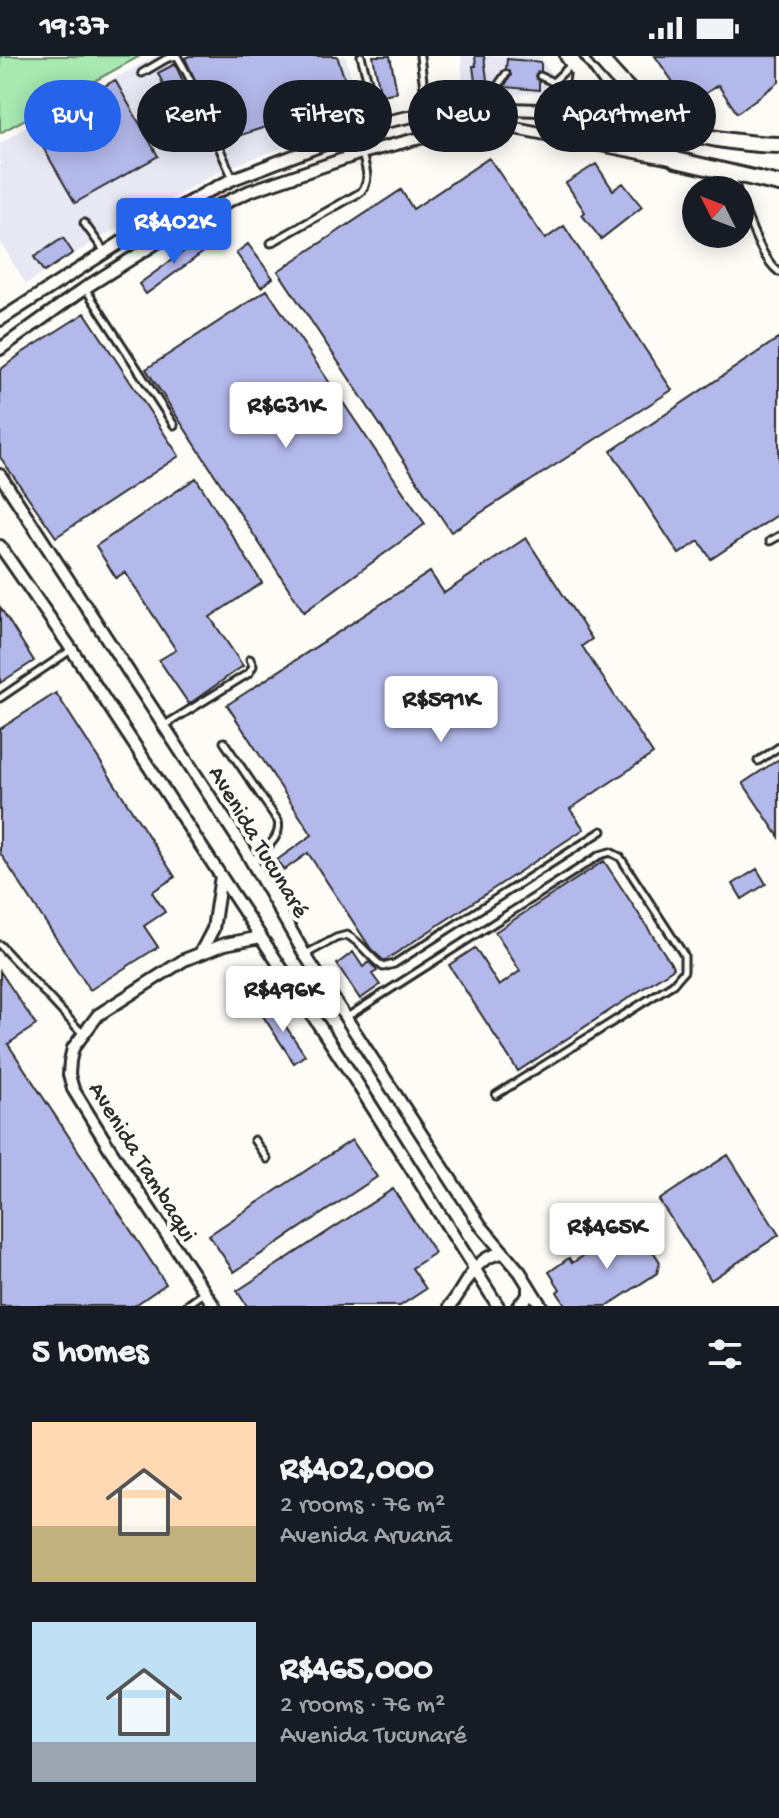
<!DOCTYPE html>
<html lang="en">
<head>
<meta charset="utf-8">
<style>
	:root { --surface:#171b24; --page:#20242c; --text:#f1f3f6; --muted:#9ea1a6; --accent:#2563eb }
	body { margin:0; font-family:"Gochi Hand",sans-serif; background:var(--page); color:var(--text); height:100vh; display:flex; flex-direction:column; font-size:30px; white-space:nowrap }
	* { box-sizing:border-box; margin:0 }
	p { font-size:26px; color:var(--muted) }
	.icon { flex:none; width:44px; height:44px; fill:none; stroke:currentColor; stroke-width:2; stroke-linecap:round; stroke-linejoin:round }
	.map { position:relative; height:1250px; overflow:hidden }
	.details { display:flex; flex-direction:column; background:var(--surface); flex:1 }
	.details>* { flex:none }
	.banner { position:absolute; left:24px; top:24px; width:732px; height:72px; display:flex; gap:16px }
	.needle { width:52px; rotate:312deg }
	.fabs { position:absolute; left:682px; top:120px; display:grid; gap:16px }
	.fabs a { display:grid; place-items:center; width:72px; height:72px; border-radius:50%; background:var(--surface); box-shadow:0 4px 20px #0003; font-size:40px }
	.price { position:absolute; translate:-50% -68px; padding:0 18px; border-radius:8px; background:#fff; color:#222; font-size:26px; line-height:52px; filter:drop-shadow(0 2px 4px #0008) }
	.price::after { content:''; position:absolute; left:50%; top:48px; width:24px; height:18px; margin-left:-12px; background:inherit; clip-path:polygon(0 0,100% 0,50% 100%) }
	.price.active { background:var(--accent); color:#fff }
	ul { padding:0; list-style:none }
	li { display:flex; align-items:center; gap:24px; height:200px; padding:0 32px }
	li span { display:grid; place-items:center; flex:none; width:224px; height:160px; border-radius:0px; color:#555 }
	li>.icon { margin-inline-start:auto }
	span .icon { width:96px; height:96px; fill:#fffc; stroke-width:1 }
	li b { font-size:34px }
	h2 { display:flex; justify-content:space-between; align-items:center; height:96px; padding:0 32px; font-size:34px }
	.pill { padding:0 28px; border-radius:36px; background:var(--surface); box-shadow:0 4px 20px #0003; font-size:28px; line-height:72px }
	.pill.active { background:var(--accent); color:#fff }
	.status { display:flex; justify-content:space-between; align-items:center; height:56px; padding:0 40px; background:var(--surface); direction:ltr }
	.status svg { height:22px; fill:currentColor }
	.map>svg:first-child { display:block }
	.built { fill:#e7e8f3 }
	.green { fill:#a8e8b1; stroke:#6a8a6e; stroke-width:2 }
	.building { fill:#b4b9eb; stroke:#2b2b2b; stroke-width:2 }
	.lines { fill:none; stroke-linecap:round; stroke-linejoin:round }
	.lane-casing { stroke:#2b2b2b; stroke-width:11 }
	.street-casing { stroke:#2b2b2b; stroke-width:16 }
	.secondary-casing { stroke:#2b2b2b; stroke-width:20 }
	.lane { stroke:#fdfcf7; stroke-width:5 }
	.street { stroke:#fdfcf7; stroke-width:10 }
	.secondary { stroke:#fdfcf7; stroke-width:14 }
	.labels { text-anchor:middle; stroke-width:8; stroke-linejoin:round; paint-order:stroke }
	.street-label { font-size:24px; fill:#2b2b2b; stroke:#fdfcf7 }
</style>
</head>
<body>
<div class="status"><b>19:37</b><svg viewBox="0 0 49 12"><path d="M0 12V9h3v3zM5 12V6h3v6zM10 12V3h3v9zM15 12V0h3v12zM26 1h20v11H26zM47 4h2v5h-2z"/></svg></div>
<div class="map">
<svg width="779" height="1250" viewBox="0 0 779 1250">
	<rect width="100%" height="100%" fill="#fdfcf7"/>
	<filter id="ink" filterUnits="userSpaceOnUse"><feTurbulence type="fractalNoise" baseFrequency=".0125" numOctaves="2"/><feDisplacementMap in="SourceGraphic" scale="16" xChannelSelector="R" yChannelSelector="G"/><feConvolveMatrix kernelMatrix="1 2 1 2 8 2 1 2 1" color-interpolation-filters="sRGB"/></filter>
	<g filter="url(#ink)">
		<path class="built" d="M156 0H345L364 63 226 112 98 183 26 228 0 185V88L26 70Z
			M461 0H539L553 20 543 37 464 42Z"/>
		<path class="green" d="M0 0H140L0 77Z"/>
		<path class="building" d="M189 0H337L350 39 305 55 306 58 222 85 185 2Z
			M373 0H390L397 36 378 40 375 31H379Z
			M475 0H484L488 32 476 34 473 10H476Z
			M655 0H779V26L737 57 718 29 689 49Z
			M507 3 541 6V15L535 20 539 26V34L504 31 511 19 506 13Z
			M175 8 209 82 192 91 158 17Z
			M115 24 158 100 75 147 32 72Z
			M489 102 545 183 564 170 672 334 451 476 278 215 401 134 413 153Z
			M596 108 613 134 623 127 642 151 601 183 582 159 585 156 566 127Z
			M63 182 73 197 44 216 34 201Z
			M202 182 209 192 146 238 139 228Z
			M248 188 273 222 261 231 236 197Z
			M267 234 425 468 304 556 146 313Z
			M85 257 179 400 56 481 0 401V314L22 297Z
			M779 282V458L711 503 699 485 679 498 611 395Z
			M196 422 262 527 210 561 243 610 189 648 159 604 176 594 125 516 116 522 96 490Z
			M526 482 592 583 582 590 653 698 570 753 584 773 384 905 371 893 308 797 284 814 277 804 312 779 227 649 430 516 444 537Z
			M0 551 34 605 0 627Z
			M56 637 175 821 152 836 165 856 144 870 158 891 90 934 0 797V673Z
			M779 703V781L743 727Z
			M604 805 674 912 518 1015 449 909 475 892 499 930 520 915 495 876Z
			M757 813 766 828 742 843 733 828Z
			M353 896 363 911 369 906 374 911 377 915 372 918 380 929 360 943 337 908Z
			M0 915 36 969 8 988 166 1228 134 1250H0Z
			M272 950 305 999 294 1007 261 957Z
			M352 1084 377 1121 234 1216 209 1179Z
			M728 1099 779 1179 711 1224 659 1144Z
			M393 1133 435 1197 412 1212 426 1233 400 1250H247L237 1235Z
			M629 1171 639 1174 660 1206 657 1217 607 1250H566L557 1236 560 1233 549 1216 569 1202 572 1207Z"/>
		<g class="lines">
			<defs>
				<path id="lane" d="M177 0C201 39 213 82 233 122
					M361 0 379 66
					M420 0 427 57
					M142 17 166 3 176 0
					M540 20 553 26 557 54
					M553 26 572 8
					M497 53 499 28 506 18
					M732 120 737 134
					M740 142C748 162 761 203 779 216
					M84 167 105 196
					M271 187 361 136C371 124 366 113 362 98
					M85 232 174 369
					M770 485 779 480
					M0 642 71 594
					M165 669 249 617 253 610 250 603
					M224 686 278 765C282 783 264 793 252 805
					M758 705 779 691
					M0 889 82 977
					M306 898 336 882 347 879C362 887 369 901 383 911L394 908 602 775
					M347 961 600 799 610 796 620 801 684 899V915L673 928 496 1039
					M254 1084 267 1103
					M186 1250 204 1237"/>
				<path id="street" d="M0 264 140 174 207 136 233 123 380 67 427 57 473 52 608 56 665 66
					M0 293 85 232 207 155 250 135 361 97 452 74 510 71 671 103
					M0 419 245 794 305 899 481 1170 520 1216 541 1250
					M0 490 72 594 355 1024 498 1250
					M201 896 213 873 221 820
					M214 1250 110 1093 73 1033 69 1019 70 1005 73 992 98 959 184 904 225 888 261 881
					M450 1250C467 1229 474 1199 504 1197
					M518 1250 528 1240V1230"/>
				<path id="secondary" d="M568 0 608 56 676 104 779 128
					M598 0C617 23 640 47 665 65 690 83 748 88 779 89
					M564 55 576 37 579 16"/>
			</defs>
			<use href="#lane" class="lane-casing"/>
			<use href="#street" class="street-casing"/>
			<use href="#secondary" class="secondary-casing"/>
			<use href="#lane" class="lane"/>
			<use href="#street" class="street"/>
			<use href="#secondary" class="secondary"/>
		</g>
	</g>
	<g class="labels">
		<g class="street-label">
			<text transform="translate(260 785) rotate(59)" y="8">Avenida Tucunaré</text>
			<text transform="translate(144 1105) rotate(58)" y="8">Avenida Tambaqui</text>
		</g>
	</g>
</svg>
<div class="fabs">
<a><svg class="needle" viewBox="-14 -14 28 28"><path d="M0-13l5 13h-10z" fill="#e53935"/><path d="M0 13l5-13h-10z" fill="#9ea1a6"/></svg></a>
</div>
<b class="price active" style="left:174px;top:210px">R$402K</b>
<b class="price" style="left:286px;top:394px">R$631K</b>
<b class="price" style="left:441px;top:688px">R$591K</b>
<b class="price" style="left:283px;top:978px">R$496K</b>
<b class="price" style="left:607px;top:1215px">R$465K</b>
<div class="banner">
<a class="pill active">Buy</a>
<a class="pill">Rent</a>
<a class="pill">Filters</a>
<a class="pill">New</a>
<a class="pill">Apartment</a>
</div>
</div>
<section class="details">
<h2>5 homes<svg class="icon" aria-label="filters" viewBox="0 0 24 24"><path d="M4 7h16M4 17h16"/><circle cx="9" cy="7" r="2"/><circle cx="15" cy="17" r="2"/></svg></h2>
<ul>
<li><span style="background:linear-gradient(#ffd9b3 65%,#c2b280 0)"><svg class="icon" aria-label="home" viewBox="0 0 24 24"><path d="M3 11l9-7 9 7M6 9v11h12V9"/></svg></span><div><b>R$402,000</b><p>2 rooms · 76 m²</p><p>Avenida Aruanã</p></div></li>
<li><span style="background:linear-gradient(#bfe0f5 75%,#9aa5b1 0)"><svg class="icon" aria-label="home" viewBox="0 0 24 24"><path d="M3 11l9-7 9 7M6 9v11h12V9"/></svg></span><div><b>R$465,000</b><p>2 rooms · 76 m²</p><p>Avenida Tucunaré</p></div></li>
</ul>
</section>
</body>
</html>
